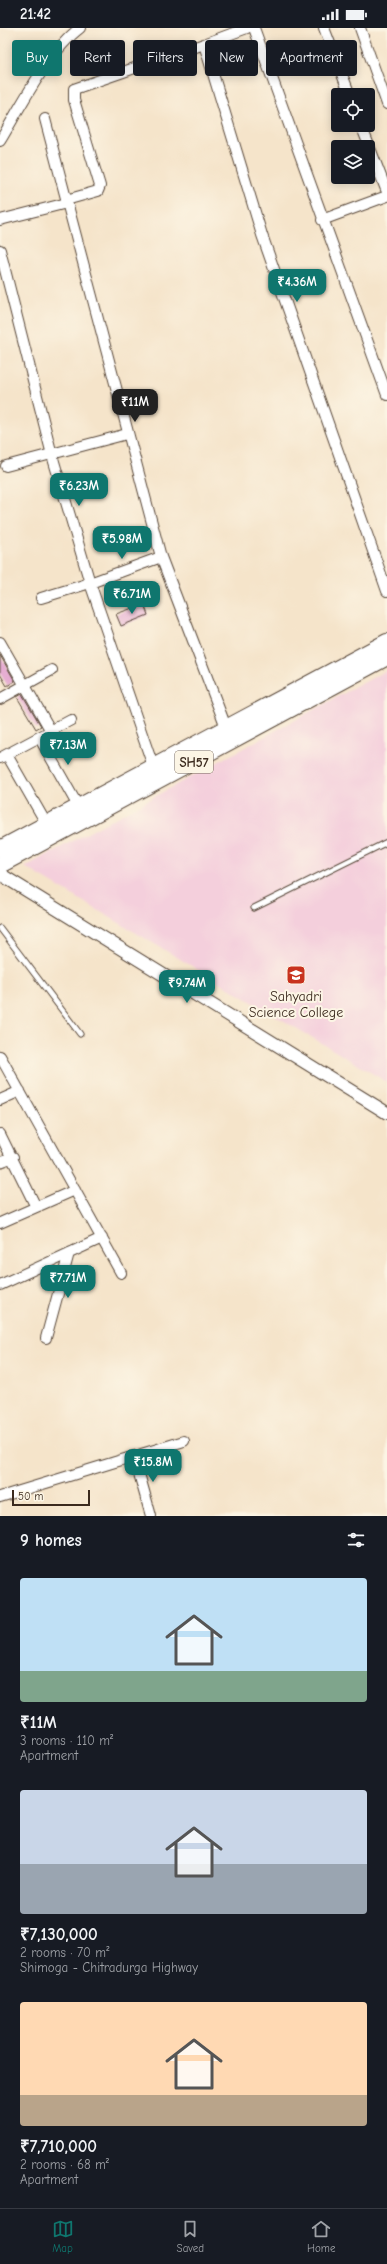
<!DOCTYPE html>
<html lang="en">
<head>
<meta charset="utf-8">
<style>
	:root { --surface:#171b24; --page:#242831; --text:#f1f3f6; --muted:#9ea1a6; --line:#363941; --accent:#0f766e }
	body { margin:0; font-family:"Comic Neue",sans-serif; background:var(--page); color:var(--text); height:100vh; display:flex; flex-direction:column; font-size:15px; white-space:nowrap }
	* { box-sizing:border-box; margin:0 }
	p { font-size:13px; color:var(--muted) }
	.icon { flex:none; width:22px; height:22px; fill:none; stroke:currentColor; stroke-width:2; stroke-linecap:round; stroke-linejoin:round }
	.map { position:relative; height:1488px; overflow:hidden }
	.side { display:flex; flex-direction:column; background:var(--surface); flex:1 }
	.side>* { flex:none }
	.hud { position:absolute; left:12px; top:12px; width:363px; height:36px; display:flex; gap:8px }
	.buttons { position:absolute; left:331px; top:60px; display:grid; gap:8px }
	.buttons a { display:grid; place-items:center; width:44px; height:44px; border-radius:4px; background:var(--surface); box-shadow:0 2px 10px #0003; font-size:20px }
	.scale { position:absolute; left:12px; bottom:10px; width:78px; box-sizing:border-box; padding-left:4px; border:2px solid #3b2a1e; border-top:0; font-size:11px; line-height:14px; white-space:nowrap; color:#3b2a1e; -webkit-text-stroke:3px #fcf5e5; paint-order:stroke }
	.price { position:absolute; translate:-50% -34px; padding:0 9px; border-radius:8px; background:var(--accent); color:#fff; font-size:13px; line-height:26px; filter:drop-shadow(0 1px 2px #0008) }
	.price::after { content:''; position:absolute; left:50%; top:24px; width:12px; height:9px; margin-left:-6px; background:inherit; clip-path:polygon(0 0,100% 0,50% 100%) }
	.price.current { background:#222; color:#fff }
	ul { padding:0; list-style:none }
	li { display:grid; align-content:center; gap:8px; height:212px; padding:0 20px }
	li span { display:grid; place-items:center; height:124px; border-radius:4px; color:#555 }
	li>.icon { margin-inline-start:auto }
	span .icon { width:72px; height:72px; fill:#fffc; stroke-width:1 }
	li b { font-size:17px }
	h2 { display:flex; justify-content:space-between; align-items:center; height:48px; padding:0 20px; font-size:17px }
	.tag { padding:0 14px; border-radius:4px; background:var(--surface); box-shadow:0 2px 10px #0003; font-size:14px; line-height:36px }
	.tag.current { background:var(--accent); color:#fff }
	.status { display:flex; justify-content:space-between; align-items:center; height:28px; padding:0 20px; background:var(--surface); direction:ltr }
	.status svg { height:11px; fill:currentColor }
	.dock { display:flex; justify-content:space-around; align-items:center; height:56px; border-top:1px solid var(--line); background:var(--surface); font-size:11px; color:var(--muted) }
	.dock a { display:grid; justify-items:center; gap:2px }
	.dock .current { color:var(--accent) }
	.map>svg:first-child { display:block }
	.built { fill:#f4cfdc }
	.building { fill:#e19ece }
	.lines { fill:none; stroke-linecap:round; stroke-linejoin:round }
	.service-casing { stroke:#574638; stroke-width:7 }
	.minor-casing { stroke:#574638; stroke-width:12 }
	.tertiary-casing { stroke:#574638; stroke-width:14 }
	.primary-casing { stroke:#574638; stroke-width:18 }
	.service { stroke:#fff; stroke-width:5 }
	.minor { stroke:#fff; stroke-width:10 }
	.tertiary { stroke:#fff; stroke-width:12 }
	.primary { stroke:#fff; stroke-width:16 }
	.labels { text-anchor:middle; stroke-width:4; stroke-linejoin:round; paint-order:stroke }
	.shield { fill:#fcf5e5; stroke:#75675a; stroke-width:1 }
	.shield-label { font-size:13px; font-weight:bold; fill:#3b2a1e }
	.poi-label { font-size:14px; fill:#3b2a1e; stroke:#fcf5e5 }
</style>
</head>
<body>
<div class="status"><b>21:42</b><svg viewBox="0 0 49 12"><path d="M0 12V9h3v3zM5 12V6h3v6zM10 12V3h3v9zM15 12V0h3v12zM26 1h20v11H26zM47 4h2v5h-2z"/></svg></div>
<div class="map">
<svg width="387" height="1488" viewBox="0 0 387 1488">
	<rect width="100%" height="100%" fill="#fcf5e5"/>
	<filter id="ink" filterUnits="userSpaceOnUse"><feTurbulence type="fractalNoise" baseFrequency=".025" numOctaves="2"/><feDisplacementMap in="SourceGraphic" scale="8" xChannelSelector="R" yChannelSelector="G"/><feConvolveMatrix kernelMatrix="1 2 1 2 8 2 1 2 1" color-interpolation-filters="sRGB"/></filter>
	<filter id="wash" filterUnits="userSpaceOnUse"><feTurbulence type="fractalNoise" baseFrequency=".012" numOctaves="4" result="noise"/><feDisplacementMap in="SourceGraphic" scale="16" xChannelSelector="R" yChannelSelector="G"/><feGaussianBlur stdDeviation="0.9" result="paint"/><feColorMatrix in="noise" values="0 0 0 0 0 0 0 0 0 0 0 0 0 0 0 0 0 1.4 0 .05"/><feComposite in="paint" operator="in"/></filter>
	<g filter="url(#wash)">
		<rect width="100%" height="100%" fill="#f5e4ca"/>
		<path class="built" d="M387 642V1054L25 839Z"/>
		<g id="blocks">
			<path class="building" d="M144 576 148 587 121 598 116 586Z
				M0 627 15 653 7 658 0 646Z
				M22 666 41 698 36 701 17 669Z"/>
		</g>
	</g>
	<g filter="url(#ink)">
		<use href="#blocks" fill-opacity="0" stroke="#574638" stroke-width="1"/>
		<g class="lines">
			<defs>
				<path id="service" d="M254 880 387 814
					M0 900 80 1006"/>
				<path id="minor" d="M247 0 204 16 262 207 387 563
					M254 0 387 367
					M324 0 350 67
					M360 0 387 76
					M45 91 161 529 226 699
					M361 97 387 164
					M0 113C21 78 48 24 80 0
					M66 172 98 163 100 158 74 72V61L204 16
					M0 192 67 175
					M322 192 387 168
					M0 222 52 427 90 555 153 738
					M6 438 127 406
					M41 570 90 555 161 529
					M0 614 51 703
					M0 671 52 642
					M39 709 78 778
					M7 727 46 795
					M0 730 71 692
					M0 1028 121 1245
					M0 1072 20 1063
					M0 1106 36 1179
					M0 1134 13 1129
					M0 1195 75 1162
					M0 1257 102 1210
					M46 1310 69 1225
					M134 1428 151 1488
					M0 1469 184 1413"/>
				<path id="tertiary" d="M0 846 387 1085"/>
				<path id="primary" d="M0 821 387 614
					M0 837 387 629"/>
			</defs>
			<use href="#service" class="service-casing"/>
			<use href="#minor" class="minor-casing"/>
			<use href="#tertiary" class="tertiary-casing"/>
			<use href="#primary" class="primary-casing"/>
			<use href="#service" class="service"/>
			<use href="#minor" class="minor"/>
			<use href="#tertiary" class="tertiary"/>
			<use href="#primary" class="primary"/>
		</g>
	</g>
	<defs>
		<symbol id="university-square" viewBox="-11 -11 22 22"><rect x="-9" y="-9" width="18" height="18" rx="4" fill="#c8321e" stroke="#fcf5e5"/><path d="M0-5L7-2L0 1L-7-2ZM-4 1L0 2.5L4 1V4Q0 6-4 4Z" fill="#fff"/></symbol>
	</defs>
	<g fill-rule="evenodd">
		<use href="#university-square" x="285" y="936" width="22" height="22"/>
	</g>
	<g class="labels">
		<rect class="shield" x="175" y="723" width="38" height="22" rx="3"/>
		<g class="shield-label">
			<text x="194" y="739">SH57</text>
		</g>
		<g class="poi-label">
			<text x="296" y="973">Sahyadri<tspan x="296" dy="16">Science College</tspan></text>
		</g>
	</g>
</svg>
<div class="buttons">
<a><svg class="icon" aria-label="locate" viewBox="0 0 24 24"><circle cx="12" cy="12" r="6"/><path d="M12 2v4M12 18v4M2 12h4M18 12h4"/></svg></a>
<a><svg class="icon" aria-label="layers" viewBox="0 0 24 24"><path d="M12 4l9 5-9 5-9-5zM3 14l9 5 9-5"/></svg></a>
</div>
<div class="scale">50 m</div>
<b class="price" style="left:297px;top:275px">₹4.36M</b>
<b class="price current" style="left:135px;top:395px">₹11M</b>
<b class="price" style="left:79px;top:479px">₹6.23M</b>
<b class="price" style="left:122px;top:532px">₹5.98M</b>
<b class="price" style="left:132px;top:587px">₹6.71M</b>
<b class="price" style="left:68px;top:738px">₹7.13M</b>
<b class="price" style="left:187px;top:976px">₹9.74M</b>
<b class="price" style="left:68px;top:1271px">₹7.71M</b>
<b class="price" style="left:153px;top:1455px">₹15.8M</b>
<div class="hud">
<a class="tag current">Buy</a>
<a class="tag">Rent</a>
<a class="tag">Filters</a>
<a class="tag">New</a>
<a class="tag">Apartment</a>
</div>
</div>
<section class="side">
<h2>9 homes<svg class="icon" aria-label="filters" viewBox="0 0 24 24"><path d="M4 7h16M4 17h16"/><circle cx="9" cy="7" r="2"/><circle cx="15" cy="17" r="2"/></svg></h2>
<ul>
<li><span style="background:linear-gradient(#bfe0f5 75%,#7fa58c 0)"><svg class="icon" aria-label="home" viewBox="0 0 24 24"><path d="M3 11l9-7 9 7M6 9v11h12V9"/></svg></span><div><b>₹11M</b><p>3 rooms · 110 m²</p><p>Apartment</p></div></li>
<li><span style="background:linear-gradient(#c9d6e8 60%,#9aa5b1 0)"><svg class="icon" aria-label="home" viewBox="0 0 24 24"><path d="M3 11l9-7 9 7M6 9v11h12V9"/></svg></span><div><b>₹7,130,000</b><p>2 rooms · 70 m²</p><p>Shimoga - Chitradurga Highway</p></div></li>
<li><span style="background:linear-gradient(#ffd9b3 75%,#b9a48a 0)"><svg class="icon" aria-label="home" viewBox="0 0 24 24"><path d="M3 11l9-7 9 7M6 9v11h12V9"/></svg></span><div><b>₹7,710,000</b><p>2 rooms · 68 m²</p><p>Apartment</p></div></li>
</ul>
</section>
<nav class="dock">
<a class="current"><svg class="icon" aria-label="map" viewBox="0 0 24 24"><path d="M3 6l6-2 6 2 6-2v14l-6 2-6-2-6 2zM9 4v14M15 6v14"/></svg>Map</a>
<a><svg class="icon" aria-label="saved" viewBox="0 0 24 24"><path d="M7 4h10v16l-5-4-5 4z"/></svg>Saved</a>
<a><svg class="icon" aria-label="home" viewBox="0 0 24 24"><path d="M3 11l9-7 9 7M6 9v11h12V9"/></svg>Home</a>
</nav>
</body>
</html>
